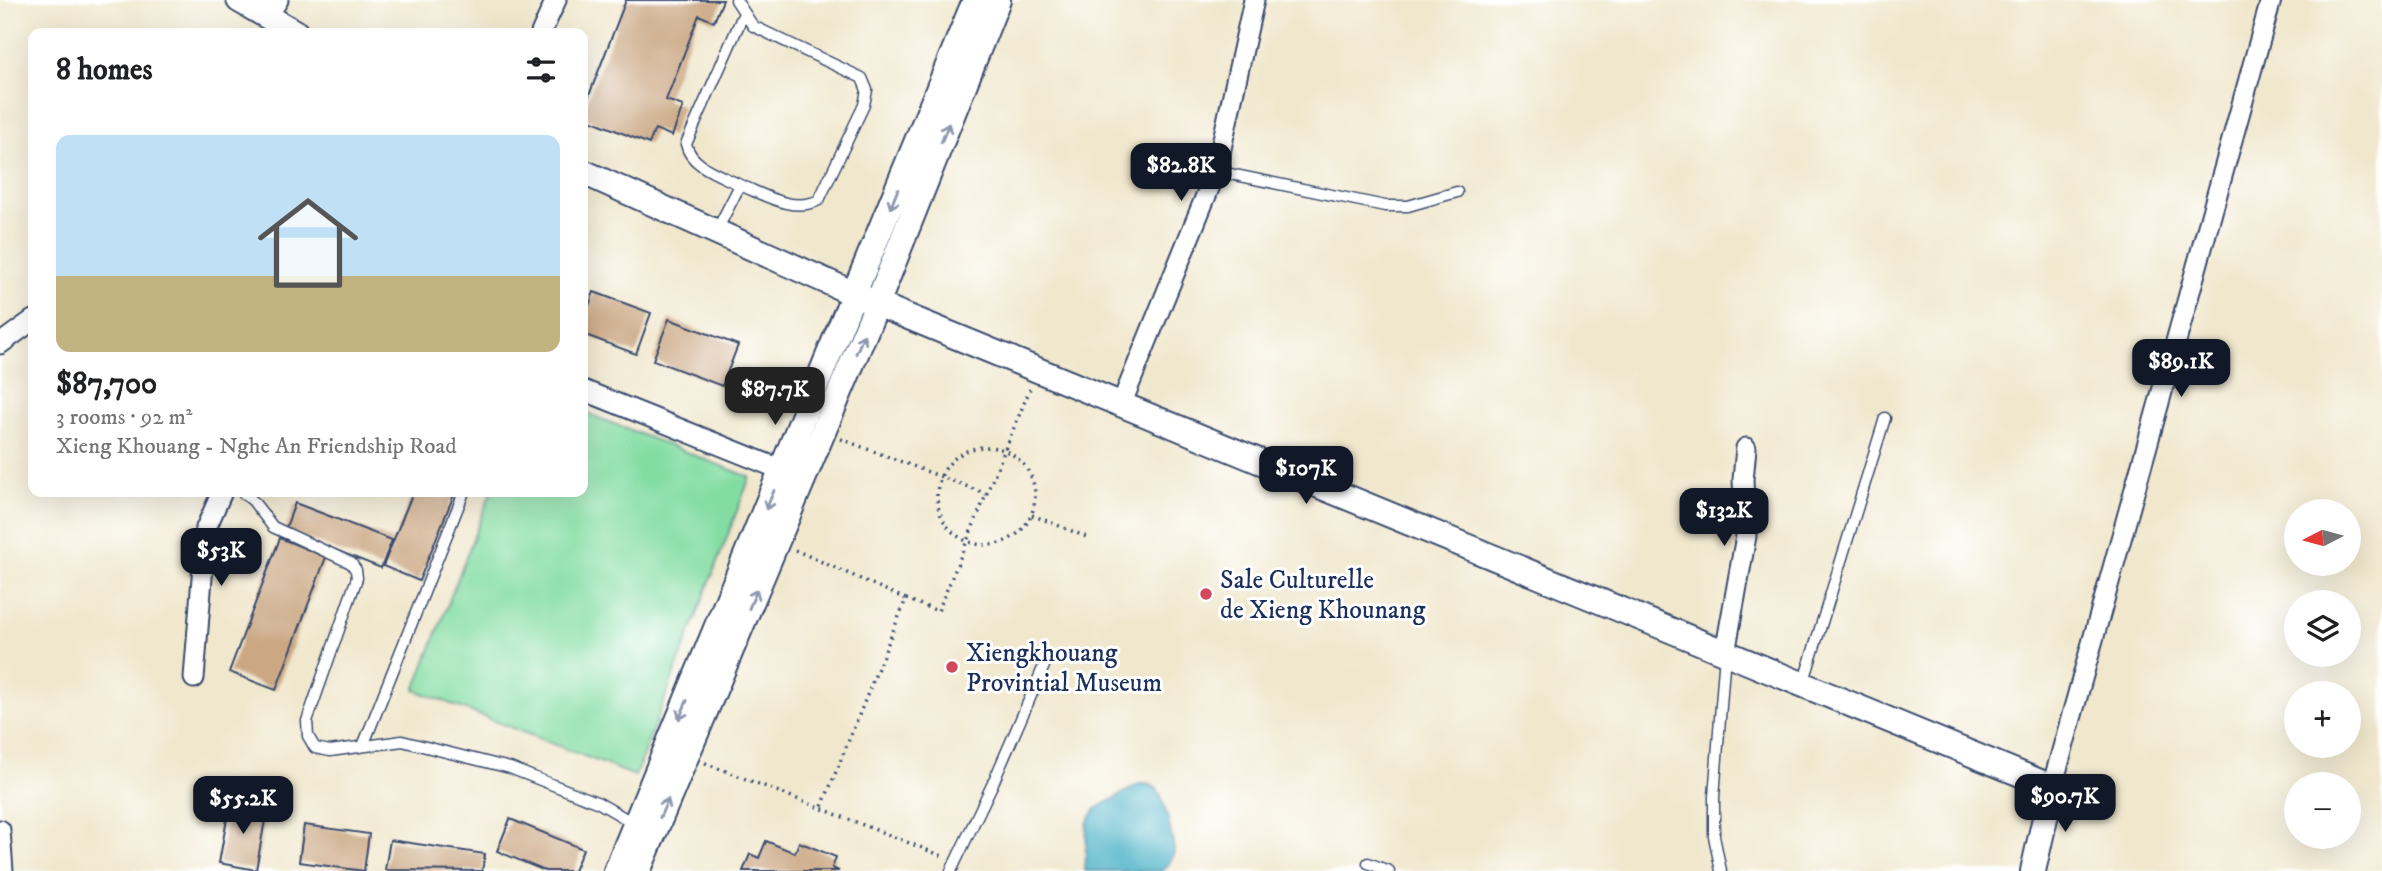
<!DOCTYPE html>
<html lang="en">
<head>
<meta charset="utf-8">
<style>
	:root { --surface:#fff; --page:#f2f2f2; --text:#202124; --muted:#757577; --accent:#111827 }
	body { margin:0; font-family:"IM FELL DW Pica",serif; background:var(--page); color:var(--text); height:100vh; display:flex; flex-direction:column; font-size:26px; white-space:nowrap }
	* { box-sizing:border-box; margin:0 }
	p { font-size:23px; color:var(--muted) }
	.icon { flex:none; width:38px; height:38px; fill:none; stroke:currentColor; stroke-width:2; stroke-linecap:round; stroke-linejoin:round }
	.map { position:relative; flex:1; overflow:hidden }
	.sheet { position:absolute; left:28px; top:28px; width:560px; height:469px; display:flex; flex-direction:column; background:var(--surface); border-radius:14px; box-shadow:0 7px 28px #0002 }
	.sheet>* { flex:none }
	.needle { width:46px; rotate:264deg }
	.tools { position:absolute; left:2284px; top:499px; display:grid; gap:14px }
	.tools a { display:grid; place-items:center; width:77px; height:77px; border-radius:50%; background:var(--surface); box-shadow:0 7px 28px #0002; font-size:35px }
	.price { position:absolute; translate:-50% -60px; padding:0 16px; border-radius:14px; background:var(--accent); color:#fff; font-size:23px; line-height:46px; filter:drop-shadow(0 2px 4px #0008) }
	.price::after { content:''; position:absolute; left:50%; top:42px; width:21px; height:16px; margin-left:-10px; background:inherit; clip-path:polygon(0 0,100% 0,50% 100%) }
	.price.on { background:#222; color:#fff }
	ul { padding:0; list-style:none }
	li { display:grid; align-content:center; gap:14px; height:371px; padding:0 28px }
	li span { display:grid; place-items:center; height:217px; border-radius:14px; color:#555 }
	li>.icon { margin-inline-start:auto }
	span .icon { width:126px; height:126px; fill:#fffc; stroke-width:1 }
	li b { font-size:30px }
	h2 { display:flex; justify-content:space-between; align-items:center; height:84px; padding:0 28px; font-size:30px }
	.map>svg:first-child { display:block }
	.green { fill:#83dda3; stroke:#4f8680; stroke-width:2 }
	.water { fill:#45afc4; stroke:#306f91; stroke-width:2 }
	.building { fill:#cba783 }
	.lines { fill:none; stroke-linecap:round; stroke-linejoin:round }
	.service-casing { stroke:#3b4b6e; stroke-width:13 }
	.minor-casing { stroke:#3b4b6e; stroke-width:23 }
	.tertiary-casing { stroke:#3b4b6e; stroke-width:28 }
	.path { stroke:#3b4b6e; stroke-width:3.5; stroke-dasharray:2 5; stroke-linecap:butt }
	.service { stroke:#fff; stroke-width:10 }
	.minor { stroke:#fff; stroke-width:19 }
	.tertiary { stroke:#fff; stroke-width:24 }
	.oneway { stroke:#8d97ae }
	.poi-dot { fill:#d1495b; stroke:#fff; stroke-width:2.5 }
	.labels { text-anchor:middle; stroke-width:6; stroke-linejoin:round; paint-order:stroke }
	.poi-label { font-size:26px; fill:#1b2f5e; stroke:#fff; text-anchor:start }
</style>
</head>
<body>
<div class="map">
<svg width="2382" height="871" viewBox="0 0 2382 871">
	<rect width="100%" height="100%" fill="#fff"/>
	<filter id="ink" filterUnits="userSpaceOnUse"><feTurbulence type="fractalNoise" baseFrequency=".0143" numOctaves="2"/><feDisplacementMap in="SourceGraphic" scale="14" xChannelSelector="R" yChannelSelector="G"/><feConvolveMatrix kernelMatrix="1 2 1 2 8 2 1 2 1" color-interpolation-filters="sRGB"/></filter>
	<filter id="wash" filterUnits="userSpaceOnUse"><feTurbulence type="fractalNoise" baseFrequency=".00686" numOctaves="4" result="noise"/><feDisplacementMap in="SourceGraphic" scale="28" xChannelSelector="R" yChannelSelector="G"/><feGaussianBlur stdDeviation="1.57" result="paint"/><feColorMatrix in="noise" values="0 0 0 0 0 0 0 0 0 0 0 0 0 0 0 0 0 1.4 0 .05"/><feComposite in="paint" operator="in"/></filter>
	<g filter="url(#wash)">
		<rect width="100%" height="100%" fill="#f0e7cc"/>
		<path class="green" d="M583 412 750 477 635 776 415 690 491 492H583Z"/>
		<path class="water" d="M1139 784C1147 784 1154 784 1159 792 1164 799 1174 844 1174 852 1173 860 1167 866 1162 871H1085L1087 823 1096 809Z"/>
		<g id="blocks">
			<path class="building" d="M626 0H723L714 22 699 15 666 100 683 106 672 136 655 129 649 144 583 117V111Z
				M594 292 651 313 636 354 583 334V322Z
				M669 319 738 345 722 386 653 360Z
				M413 492H455L419 581 383 566Z
				M295 503 392 540 381 568 285 530Z
				M280 538 326 557 276 690 229 672Z
				M230 802 267 809 256 870 219 863Z
				M510 819 583 849 574 871H545L497 851Z
				M304 825 369 834 364 871 299 862Z
				M390 840 485 854 482 871 385 870Z
				M766 841 795 853 799 842 836 857 832 868 839 871H743L750 854 759 858Z"/>
		</g>
	</g>
	<g filter="url(#ink)">
		<use href="#blocks" fill-opacity="0" stroke="#3b4b6e" stroke-width="2"/>
		<g class="lines">
			<defs>
				<path id="service" d="M1216 171 1385 206H1408L1457 192
					M740 185C721 175 691 167 686 144L744 13
					M716 232 740 185C765 195 793 213 819 200L864 105 867 90 862 78 753 26 736 0
					M242 492 253 501 273 527 351 563 356 570 357 578 307 721 308 736 315 748 330 751 402 741 510 768 599 803 635 824
					M1803 684 1885 418
					M363 746 464 492
					M1368 863 1389 871
					M951 871 993 783 1044 666
					M1721 871 1714 836V797L1725 653"/>
				<path id="minor" d="M267 16 278 0
					M541 33 556 0
					M0 344 33 320
					M583 390 782 470
					M1121 405 1216 171 1254 0
					M1725 653 1746 536 1743 480 1746 448
					M194 678 206 528 222 492
					M2052 787 2271 0
					M0 830 3 871"/>
				<path id="tertiary" d="M239 0 296 33
					M583 172 877 304 2052 787 2033 871
					M616 871 975 0
					M638 871 877 304 998 0"/>
			</defs>
			<use href="#service" class="service-casing"/>
			<use href="#minor" class="minor-casing"/>
			<use href="#tertiary" class="tertiary-casing"/>
			<path class="path" d="M841 439 987 494
				M937 496a49 49 0 1 1 98 0a49 49 0 1 1-98 0Z
				M1032 515 1089 538
				M795 550 906 599 821 809
				M906 599 938 611 1030 389
				M705 763 945 857"/>
			<use href="#service" class="service"/>
			<use href="#minor" class="minor"/>
			<use href="#tertiary" class="tertiary"/>
		</g>
		<defs><path id="oneway-shaft" d="M-6 0H5M1.5-3L5.5 0L1.5 3" fill="none" stroke-width="1.6" stroke-linecap="round" stroke-linejoin="round" transform="scale(1.75)"/></defs>
		<g class="oneway">
			<use href="#oneway-shaft" transform="translate(945 133) rotate(-68)"/>
			<use href="#oneway-shaft" transform="translate(894 199) rotate(112)"/>
			<use href="#oneway-shaft" transform="translate(860 344) rotate(-67)"/>
			<use href="#oneway-shaft" transform="translate(770 500) rotate(113)"/>
			<use href="#oneway-shaft" transform="translate(753 599) rotate(-67)"/>
			<use href="#oneway-shaft" transform="translate(683 710) rotate(113)"/>
			<use href="#oneway-shaft" transform="translate(664 808) rotate(-67)"/>
		</g>
	</g>
	<g class="poi-dot">
		<circle cx="1206" cy="594" r="7"/>
		<circle cx="952" cy="667" r="7"/>
	</g>
	<g class="labels">
		<g class="poi-label">
			<text x="1220" y="588">Sale Culturelle<tspan x="1220" dy="30">de Xieng Khounang</tspan></text>
			<text x="966" y="661">Xiengkhouang<tspan x="966" dy="30">Provintial Museum</tspan></text>
		</g>
	</g>
</svg>
<div class="tools">
<a><svg class="needle" viewBox="-14 -14 28 28"><path d="M0-13l5 13h-10z" fill="#e53935"/><path d="M0 13l5-13h-10z" fill="#757577"/></svg></a>
<a><svg class="icon" aria-label="layers" viewBox="0 0 24 24"><path d="M12 4l9 5-9 5-9-5zM3 14l9 5 9-5"/></svg></a>
<a>+</a>
<a>−</a>
</div>
<b class="price" style="left:1181px;top:203px">$82.8K</b>
<b class="price" style="left:2181px;top:399px">$89.1K</b>
<b class="price on" style="left:775px;top:427px">$87.7K</b>
<b class="price" style="left:1306px;top:506px">$107K</b>
<b class="price" style="left:1724px;top:548px">$132K</b>
<b class="price" style="left:221px;top:588px">$53K</b>
<b class="price" style="left:2065px;top:834px">$90.7K</b>
<b class="price" style="left:243px;top:836px">$55.2K</b>
<section class="sheet">
<h2>8 homes<svg class="icon" aria-label="filters" viewBox="0 0 24 24"><path d="M4 7h16M4 17h16"/><circle cx="9" cy="7" r="2"/><circle cx="15" cy="17" r="2"/></svg></h2>
<ul>
<li><span style="background:linear-gradient(#bfe0f5 65%,#c2b280 0)"><svg class="icon" aria-label="home" viewBox="0 0 24 24"><path d="M3 11l9-7 9 7M6 9v11h12V9"/></svg></span><div><b>$87,700</b><p>3 rooms · 92 m²</p><p>Xieng Khouang - Nghe An Friendship Road</p></div></li>
</ul>
</section>
</div>
</body>
</html>
